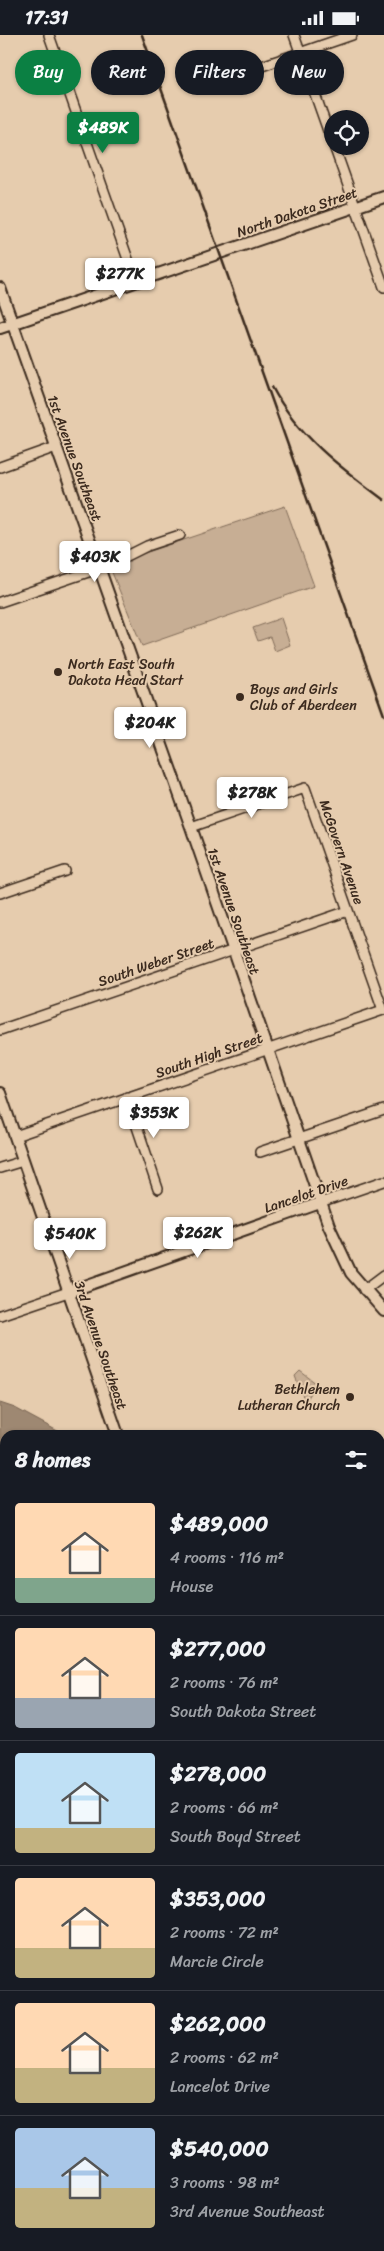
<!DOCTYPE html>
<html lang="en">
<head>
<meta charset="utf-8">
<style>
	:root { --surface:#171b24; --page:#20242c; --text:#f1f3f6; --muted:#9ea1a6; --line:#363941; --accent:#0b8043 }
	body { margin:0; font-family:Sriracha,sans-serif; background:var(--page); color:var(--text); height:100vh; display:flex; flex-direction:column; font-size:19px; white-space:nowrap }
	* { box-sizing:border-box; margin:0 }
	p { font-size:16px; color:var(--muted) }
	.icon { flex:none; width:28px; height:28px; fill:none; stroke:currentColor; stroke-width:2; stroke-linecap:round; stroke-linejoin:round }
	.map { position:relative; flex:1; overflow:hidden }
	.panel { position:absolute; left:0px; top:1395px; width:385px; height:821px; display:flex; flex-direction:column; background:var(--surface); border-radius:15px 15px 0 0; box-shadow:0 1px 4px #0004 }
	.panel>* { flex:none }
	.guide { position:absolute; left:15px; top:15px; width:355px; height:45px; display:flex; gap:10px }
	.tools { position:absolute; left:324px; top:75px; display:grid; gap:10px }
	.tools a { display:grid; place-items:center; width:45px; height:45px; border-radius:50%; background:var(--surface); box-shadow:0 1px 4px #0004; font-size:25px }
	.price { position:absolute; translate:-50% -42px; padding:0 11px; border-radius:5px; background:#fff; color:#222; font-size:16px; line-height:32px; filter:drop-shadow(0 1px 2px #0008) }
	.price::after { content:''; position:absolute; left:50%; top:30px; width:15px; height:11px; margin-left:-8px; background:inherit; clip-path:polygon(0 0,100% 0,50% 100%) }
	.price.selected { background:var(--accent); color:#fff }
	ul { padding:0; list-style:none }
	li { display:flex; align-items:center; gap:15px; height:125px; padding:0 15px }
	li+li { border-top:1px solid var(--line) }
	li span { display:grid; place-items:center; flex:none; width:140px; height:100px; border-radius:5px; color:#555 }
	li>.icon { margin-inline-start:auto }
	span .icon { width:60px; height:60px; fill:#fffc; stroke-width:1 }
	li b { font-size:21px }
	h2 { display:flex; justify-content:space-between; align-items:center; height:60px; padding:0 15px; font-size:21px }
	.chip { padding:0 18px; border-radius:22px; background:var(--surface); box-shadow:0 1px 4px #0004; font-size:18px; line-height:45px }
	.chip.selected { background:var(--accent); color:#fff }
	.status { display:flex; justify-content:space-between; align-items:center; height:35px; padding:0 25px; background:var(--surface); direction:ltr }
	.status svg { height:14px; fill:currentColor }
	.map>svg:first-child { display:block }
	.green { fill:#c7ae94; stroke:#816c59 }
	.water { fill:#9e8872; stroke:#766250 }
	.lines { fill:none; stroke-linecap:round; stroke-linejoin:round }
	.minor-casing { stroke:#3b2a1e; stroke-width:12 }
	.tertiary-casing { stroke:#3b2a1e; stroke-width:14 }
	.minor { stroke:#e6ccae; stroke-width:9 }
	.tertiary { stroke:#e6ccae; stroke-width:10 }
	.rail { stroke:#3b2a1e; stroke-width:2.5 }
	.poi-dot { fill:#3b2a1e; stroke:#e6ccae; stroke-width:2 }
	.labels { text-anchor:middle; stroke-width:4; stroke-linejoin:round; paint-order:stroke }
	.street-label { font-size:14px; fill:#3b2a1e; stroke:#e6ccae }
	.poi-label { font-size:14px; fill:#3b2a1e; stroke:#e6ccae; text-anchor:start }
</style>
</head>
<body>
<div class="status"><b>17:31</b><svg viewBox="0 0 49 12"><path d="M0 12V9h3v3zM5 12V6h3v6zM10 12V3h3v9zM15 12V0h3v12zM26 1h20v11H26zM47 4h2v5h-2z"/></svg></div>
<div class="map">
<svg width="384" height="2216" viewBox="0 0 384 2216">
	<rect width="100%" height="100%" fill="#e6ccae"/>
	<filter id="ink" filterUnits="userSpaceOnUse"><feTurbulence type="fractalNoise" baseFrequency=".02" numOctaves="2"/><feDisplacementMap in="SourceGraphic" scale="10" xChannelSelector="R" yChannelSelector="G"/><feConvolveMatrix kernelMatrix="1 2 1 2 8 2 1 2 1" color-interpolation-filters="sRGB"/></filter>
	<g filter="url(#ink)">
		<path class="green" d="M285 471 314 551 142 611 109 530Z
			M281 583 290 610 275 616 270 602 258 606 253 593Z
			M300 1336 317 1349 305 1367 295 1341Z"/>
		<path class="water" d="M0 1368 15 1373 65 1400H5V1423L0 1421Z"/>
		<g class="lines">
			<defs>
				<path id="minor" d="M49 0 136 247
					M294 0 332 107
					M256 33 352 0
					M334 111 384 252
					M0 432 56 412
					M0 567 109 530 147 511 180 500
					M0 858 65 836
					M0 995 348 876
					M127 1062 158 1154
					M15 1101 383 975 305 753 191 792
					M260 1117 384 1075
					M0 1133 23 1126
					M320 1168 384 1146
					M364 1255 384 1240
					M0 1280 68 1257
					M0 1554 5 1552
					M0 1785 5 1784
					M380 1909 384 1907
					M380 2026 384 2025
					M253 2211 255 2216"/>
				<path id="tertiary" d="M0 253 191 792 329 1191 351 1238 384 1276
					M0 293 384 162
					M0 1058 118 1400
					M68 1257 320 1168
					M380 2156 384 2155
					M380 2168 384 2181
					M209 2216 223 2211"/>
			</defs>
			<use href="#minor" class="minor-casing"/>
			<use href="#tertiary" class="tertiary-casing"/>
			<use href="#minor" class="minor"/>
			<use href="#tertiary" class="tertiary"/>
			<path class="rail" d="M142 0 384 680
				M272 352C298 401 341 433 384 465"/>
		</g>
	</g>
	<g class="poi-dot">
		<circle cx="58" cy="637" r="5"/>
		<circle cx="240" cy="662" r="5"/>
		<circle cx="350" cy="1362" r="5"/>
	</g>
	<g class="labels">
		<g class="street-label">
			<text transform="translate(297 177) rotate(-19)" y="5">North Dakota Street</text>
			<text transform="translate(75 423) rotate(70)" y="5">1st Avenue Southeast</text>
			<text transform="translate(342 817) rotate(71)" y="5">McGovern Avenue</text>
			<text transform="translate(234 876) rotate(71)" y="5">1st Avenue Southeast</text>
			<text transform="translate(156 927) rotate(-19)" y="5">South Weber Street</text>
			<text transform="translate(209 1020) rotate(-19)" y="5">South High Street</text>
			<text transform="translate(306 1159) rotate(-19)" y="5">Lancelot Drive</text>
			<text transform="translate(101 1310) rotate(71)" y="5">3rd Avenue Southeast</text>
		</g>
		<g class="poi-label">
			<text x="68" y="634">North East South<tspan x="68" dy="16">Dakota Head Start</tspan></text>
			<text x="250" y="659">Boys and Girls<tspan x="250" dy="16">Club of Aberdeen</tspan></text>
			<text x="340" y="1359" text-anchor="end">Bethlehem<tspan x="340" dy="16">Lutheran Church</tspan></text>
		</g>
	</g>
</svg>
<div class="tools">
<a><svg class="icon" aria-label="locate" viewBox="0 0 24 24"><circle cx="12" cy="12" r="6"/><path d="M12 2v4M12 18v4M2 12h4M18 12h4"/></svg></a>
</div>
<b class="price selected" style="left:103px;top:119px">$489K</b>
<b class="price" style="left:120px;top:265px">$277K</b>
<b class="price" style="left:95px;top:548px">$403K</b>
<b class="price" style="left:150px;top:714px">$204K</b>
<b class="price" style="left:252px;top:784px">$278K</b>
<b class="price" style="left:154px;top:1104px">$353K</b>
<b class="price" style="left:198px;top:1224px">$262K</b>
<b class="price" style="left:70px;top:1225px">$540K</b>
<div class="guide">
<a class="chip selected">Buy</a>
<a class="chip">Rent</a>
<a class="chip">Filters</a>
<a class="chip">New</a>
</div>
<section class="panel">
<h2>8 homes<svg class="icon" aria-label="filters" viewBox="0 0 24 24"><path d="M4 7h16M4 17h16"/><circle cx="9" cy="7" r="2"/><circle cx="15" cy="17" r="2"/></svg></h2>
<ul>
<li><span style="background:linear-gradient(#ffd9b3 75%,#7fa58c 0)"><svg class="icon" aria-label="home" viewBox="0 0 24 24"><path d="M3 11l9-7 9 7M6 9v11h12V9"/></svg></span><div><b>$489,000</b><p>4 rooms · 116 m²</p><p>House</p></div></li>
<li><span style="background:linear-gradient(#ffd9b3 70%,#9aa5b1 0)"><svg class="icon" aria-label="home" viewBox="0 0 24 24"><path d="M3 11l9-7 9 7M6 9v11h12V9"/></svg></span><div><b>$277,000</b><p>2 rooms · 76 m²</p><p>South Dakota Street</p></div></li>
<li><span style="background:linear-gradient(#bfe0f5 75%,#c2b280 0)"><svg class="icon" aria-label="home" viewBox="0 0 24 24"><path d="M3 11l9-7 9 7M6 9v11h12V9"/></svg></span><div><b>$278,000</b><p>2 rooms · 66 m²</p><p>South Boyd Street</p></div></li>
<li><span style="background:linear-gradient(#ffd9b3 70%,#c2b280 0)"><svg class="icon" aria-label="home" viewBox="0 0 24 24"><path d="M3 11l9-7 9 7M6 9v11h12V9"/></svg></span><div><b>$353,000</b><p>2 rooms · 72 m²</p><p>Marcie Circle</p></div></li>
<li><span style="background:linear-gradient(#ffd9b3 65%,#c2b280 0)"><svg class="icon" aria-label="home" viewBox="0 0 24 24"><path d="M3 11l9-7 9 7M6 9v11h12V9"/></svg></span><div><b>$262,000</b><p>2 rooms · 62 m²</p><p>Lancelot Drive</p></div></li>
<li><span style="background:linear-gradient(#a9c7e8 60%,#c2b280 0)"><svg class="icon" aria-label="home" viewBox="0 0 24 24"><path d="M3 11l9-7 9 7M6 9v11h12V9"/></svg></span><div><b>$540,000</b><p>3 rooms · 98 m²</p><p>3rd Avenue Southeast</p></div></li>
</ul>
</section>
</div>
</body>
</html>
